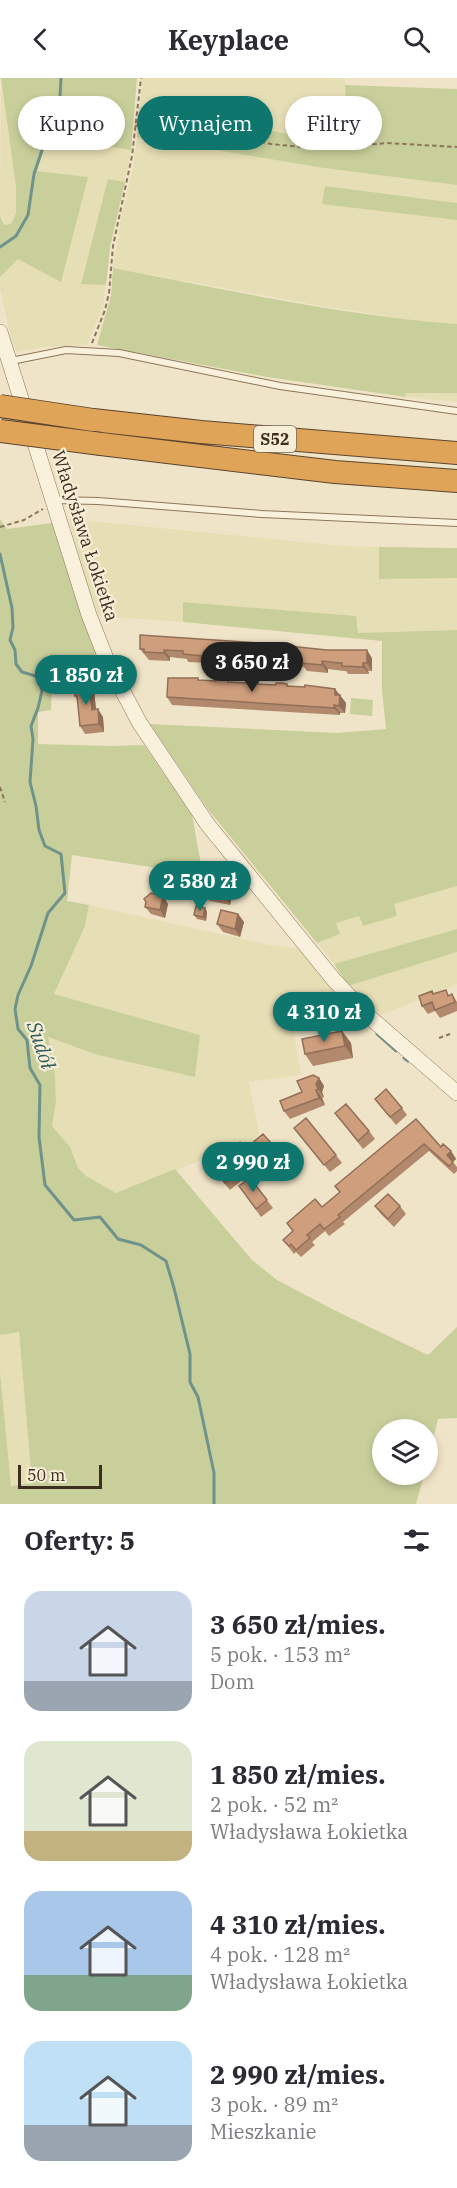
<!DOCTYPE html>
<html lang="pl">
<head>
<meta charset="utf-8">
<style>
	:root { --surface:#fff; --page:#f2f2f3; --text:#2b2b33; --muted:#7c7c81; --accent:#0f766e }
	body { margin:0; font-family:"IBM Plex Serif",serif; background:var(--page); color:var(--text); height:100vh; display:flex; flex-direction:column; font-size:22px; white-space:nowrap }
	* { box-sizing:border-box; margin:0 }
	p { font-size:20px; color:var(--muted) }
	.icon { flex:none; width:33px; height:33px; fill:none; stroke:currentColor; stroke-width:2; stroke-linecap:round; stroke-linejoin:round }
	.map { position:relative; height:1426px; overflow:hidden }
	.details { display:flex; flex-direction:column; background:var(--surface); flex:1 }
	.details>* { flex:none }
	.hud { position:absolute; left:18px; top:18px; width:422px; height:54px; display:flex; gap:12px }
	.controls { position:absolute; left:372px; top:1341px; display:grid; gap:12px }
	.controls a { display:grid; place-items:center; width:66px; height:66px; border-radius:50%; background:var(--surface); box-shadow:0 3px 9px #0003; font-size:30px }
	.scale { position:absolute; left:18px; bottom:15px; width:84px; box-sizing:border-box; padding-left:6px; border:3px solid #3d2e20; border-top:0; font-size:16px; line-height:21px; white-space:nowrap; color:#3d2e20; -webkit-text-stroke:4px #f7eed8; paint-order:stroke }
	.price { position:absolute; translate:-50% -51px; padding:0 14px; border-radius:21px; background:var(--accent); color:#fff; font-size:20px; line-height:39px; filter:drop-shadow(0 2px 3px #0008) }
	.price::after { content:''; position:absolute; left:50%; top:36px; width:18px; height:14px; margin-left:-9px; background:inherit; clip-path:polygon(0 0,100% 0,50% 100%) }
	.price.active { background:#222; color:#fff }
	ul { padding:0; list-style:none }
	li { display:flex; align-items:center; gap:18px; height:150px; padding:0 24px }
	li span { display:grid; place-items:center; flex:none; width:168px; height:120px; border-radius:18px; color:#555 }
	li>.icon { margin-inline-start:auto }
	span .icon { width:72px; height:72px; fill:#fffc; stroke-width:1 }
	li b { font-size:26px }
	h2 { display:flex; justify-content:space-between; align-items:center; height:72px; padding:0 24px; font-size:26px }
	.chip { padding:0 21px; border-radius:27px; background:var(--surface); box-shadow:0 3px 9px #0003; font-size:21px; line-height:54px }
	.chip.active { background:var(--accent); color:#fff }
	header { display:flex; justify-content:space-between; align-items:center; height:78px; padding:0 24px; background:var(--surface); font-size:27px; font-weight:700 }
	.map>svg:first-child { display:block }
	.farmland { fill:#e6deb5 }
	.green { fill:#c9cf9b }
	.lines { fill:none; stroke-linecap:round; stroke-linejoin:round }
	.stream { stroke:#6f938a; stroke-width:3 }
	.service-casing { stroke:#8d765c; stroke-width:8 }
	.tertiary-casing { stroke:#8d765c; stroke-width:16 }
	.motorway-casing { stroke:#5b4430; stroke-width:24 }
	.path { stroke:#8d765c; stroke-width:2; stroke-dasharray:4.5 3; stroke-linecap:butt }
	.service { stroke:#faf1dc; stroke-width:6 }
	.tertiary { stroke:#faf1dc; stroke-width:15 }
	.motorway { stroke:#e0a458; stroke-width:22 }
	.motorway-bridge-casing { stroke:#5b4430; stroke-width:24; stroke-linecap:butt }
	.motorway-bridge { stroke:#e0a458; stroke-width:22 }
	.wall { fill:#b2896c }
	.shaded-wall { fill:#916f58 }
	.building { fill:#cf9f7d; stroke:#916f58; stroke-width:1.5 }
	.labels { text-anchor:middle; stroke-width:4.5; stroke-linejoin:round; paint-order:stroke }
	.shield { fill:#f7eed8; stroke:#756857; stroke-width:1.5 }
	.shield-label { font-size:16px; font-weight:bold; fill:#3d2e20 }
	.street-label { font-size:18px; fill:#3d2e20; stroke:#f7eed8 }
	.water-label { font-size:20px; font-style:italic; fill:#2f5d5a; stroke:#f7eed8 }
</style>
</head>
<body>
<header><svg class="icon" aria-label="back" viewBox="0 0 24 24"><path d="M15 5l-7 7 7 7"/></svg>Keyplace<svg class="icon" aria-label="search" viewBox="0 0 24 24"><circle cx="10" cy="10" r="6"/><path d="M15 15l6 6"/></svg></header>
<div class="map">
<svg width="457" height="1426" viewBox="0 0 457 1426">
	<rect width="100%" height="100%" fill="#f0e4c8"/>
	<path class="farmland" d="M1 0 16 109V135L11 147H4L0 138Z
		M142 0H345L349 68 140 29Z
		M137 59 324 90 457 107V125L326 108 322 125 457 142V246L410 242 316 227 113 190 121 140 133 90Z
		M48 60 131 72 125 104 108 102 81 205 106 207 103 229 87 267 45 269 16 274 11 260 0 210V199L18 181 61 203 87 99 37 93Z
		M404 315H457V324L406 319Z
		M69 441 341 468 379 469V501L457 500V552L357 555 355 538 184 524 183 544 99 538 80 484Z
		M457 808V851L334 886 317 865 340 856 335 845 359 838 362 847 397 838 393 826Z
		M89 827 270 867 299 871 360 942 330 950 293 951 301 997 249 1004 260 1060 116 1115 85 1098 78 1090 70 1069 52 1048 56 1024 55 997 47 958 98 977 161 992 200 957 54 916 85 848Z
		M457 874V906L382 937 348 908Z
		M19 1254 32 1405 11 1408 0 1293V1257Z"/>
	<path class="green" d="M1 0H137L131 72 48 60 37 93 88 99 61 204 18 181 0 199V138L4 147 11 146 16 135V109Z
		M345 7 457 11V107L324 90 137 59 140 29 349 67Z
		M108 101 125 104 110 169 106 207 81 206Z
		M325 108 457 125V142L322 126Z
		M113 190C227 212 341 237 457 246V315H405L406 319 267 299 97 267 111 218Z
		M0 441 7 451 52 445 110 605 52 607 51 632 38 634V666L110 668 144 667 192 737 203 797 72 777 67 823 89 827 85 848 54 916 200 957 195 999 98 977 48 959 55 997 56 1024 52 1048 70 1069 78 1090 86 1098 116 1115 175 1091 252 1182 277 1202 334 1232 428 1277 457 1249V1340L438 1341 428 1382V1352H382V1396L424 1397 416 1426H0V1293L11 1408 32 1405 19 1254 0 1257Z
		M379 469 457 470V500L379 501Z
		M183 524 356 538 358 555 457 552V808L394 826 397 838 363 848 359 838 336 845 340 856 317 865 207 730 150 646 337 655 386 651 382 612V563L183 544Z
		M351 620 373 622 372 638 350 636Z
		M457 851V874L348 908 334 886Z"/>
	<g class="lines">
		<path class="stream" d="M0 169 16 158 28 137 34 96 60 19 61 0
			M0 476 12 530 13 549 10 562 15 572 16 586 22 594 39 599 42 613 38 630 31 648 33 661 30 704 36 728 39 752 45 768 61 776 65 815 48 835 31 888 18 917 15 931 18 951 27 962 30 990 40 1007 39 1059 45 1107 74 1142 100 1139 118 1161 141 1167 166 1183 174 1210 190 1276V1304L198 1319 214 1395V1426
			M377 956 396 973
			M404 980 408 983"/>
		<defs>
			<path id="service" d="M11 283 66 272 119 275 280 308 457 333
				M53 422 98 423 262 436 457 445"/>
			<path id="tertiary" d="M0 254 89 537 107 583 139 644 208 747 334 902 366 936 457 1015"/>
			<path id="motorway" d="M93 342 201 354 457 375
				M101 366 335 394 457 403"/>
		</defs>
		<use href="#service" class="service-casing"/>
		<use href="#tertiary" class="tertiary-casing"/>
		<use href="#motorway" class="motorway-casing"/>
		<path class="path" d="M135 48 148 45 205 52 271 66 321 71 387 65 457 69
			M92 265 105 232 109 215 113 168 132 78 141 0
			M0 449 24 442 43 431
			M0 709 5 724
			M439 960 450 956"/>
		<use href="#service" class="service"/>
		<use href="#tertiary" class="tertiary"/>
		<use href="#motorway" class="motorway"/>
		<defs>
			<path id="motorway-bridge" d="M0 328 93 342
				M0 353 101 366"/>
		</defs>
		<use href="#motorway-bridge" class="motorway-bridge-casing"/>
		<use href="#motorway-bridge" class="motorway-bridge"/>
	</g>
	<path class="wall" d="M140 571 372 580V593H368L369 596H348L346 593H344L328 591V595L307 593 304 589 289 588 288 591 267 590 265 586 249 585 248 588 209 582V585L188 584 187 581 170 579V583L149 582Z
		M200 602 246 605 258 604 259 606 275 607 287 606 289 608 335 611 346 625 345 635H340V637L172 627 167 619Z
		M94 613 96 631 103 639 104 654 85 656 80 648 78 623 75 618Z
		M228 804 233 812 230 827 210 823 205 817 192 814 191 819 169 814 163 806Z
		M163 818 168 826 165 840 151 836 145 829Z
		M205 830 207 834 206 843 197 841 194 837Z
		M238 836 244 844 240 859 223 854 217 846Z
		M432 913 434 916 450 917 452 916 457 924V933L440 940 435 933 428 936 422 928Z
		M342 953 351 965 353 980 313 988 305 976Z
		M319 1000 324 1008 322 1014 324 1019 322 1020 325 1027 290 1041 284 1033Z
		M375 1021 402 1030 407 1037 396 1047Z
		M335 1035 369 1053 375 1061 363 1071Z
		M416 1041 441 1069 451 1073 456 1081 453 1084 457 1089V1093L454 1096 429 1073 343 1144 345 1146 329 1158 325 1153 312 1164 315 1167 301 1179 296 1174 294 1176 283 1162 293 1153 287 1145 322 1129 340 1115 335 1108Z
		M294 1050 336 1077 342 1085 330 1094Z
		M251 1066 279 1074 284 1082 272 1092Z
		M247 1072 252 1080 236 1094 242 1102 230 1112 207 1085 223 1078Z
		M250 1100 273 1130 261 1139 239 1108Z
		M375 1128H400L406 1136 394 1149 381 1136Z"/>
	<path class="shaded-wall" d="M164 572 170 579V583L164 575Z
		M367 572 372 580V593L367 585Z
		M204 574 209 582V585L203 578Z
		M243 577 249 585 248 588 243 580Z
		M283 580 289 588 288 591 283 584Z
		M322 583 328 591V595L322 587Z
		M363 585 368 593 369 596 363 589Z
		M89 605 94 613 97 640 92 632Z
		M335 611 346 625 345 635 339 628 335 617Z
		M334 627 340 635V637L334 630Z
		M98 631 103 639 104 654 99 646Z
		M228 804 233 812 230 827 225 819Z
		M187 806 192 814 191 819 186 811Z
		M163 818 168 826 165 840 160 832Z
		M205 830 207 834 206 843 203 839Z
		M238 836 244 844 240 859 235 851Z
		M342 953 351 965 353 980 345 968Z
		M319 1000 324 1008 322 1014 324 1019 318 1011 316 1006Z
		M316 1012 322 1020 325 1027 319 1020Z
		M451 1073 456 1081 452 1084 447 1077Z"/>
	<path class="building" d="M140 557 259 565 327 572H367V585H363V589L342 588V585H339L322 583V587L301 585 302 582 283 580V584L262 582V579L243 577V580L204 574 203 578 183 576V573L164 572V575L144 574V571H140Z
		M168 600H198V602L216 603V601H223L228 602V604L246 605V603H254L258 604V606L275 607 276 605H282L287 606V608L305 609V607L335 611V617H340L339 628 334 627V630L167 619Z
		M89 605 92 632 98 631 99 646 80 648 77 618H75L74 606Z
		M169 792 228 804 225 819 204 815 205 810 187 806 186 811 163 806 165 796H168Z
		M151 815 163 818 160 832 145 829 146 824 144 821Z
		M196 828 205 830 203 839 194 837Z
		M221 832 238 836 235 851 217 846Z
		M446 912 448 918 452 916 455 924 435 932 432 924 422 928 419 918 432 913 433 916Z
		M342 953 345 968 305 976 302 961Z
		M313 997 319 1000 316 1006 318 1011 316 1012 319 1020 284 1033 280 1023 302 1014 297 1003Z
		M386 1011 402 1030 390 1039 375 1021Z
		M346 1026 369 1053 358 1063 335 1035Z
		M306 1040 336 1077 324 1087 294 1050Z
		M416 1041 441 1069 443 1066 451 1073 447 1077 453 1084 449 1088 424 1066 338 1137 340 1139 324 1151 320 1146 307 1157 310 1160 296 1172 291 1166 289 1168 283 1162 293 1153 287 1145 315 1121 322 1129 340 1114 335 1108Z
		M263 1056 279 1074 267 1084 251 1066Z
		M240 1064 247 1072 230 1087 237 1095 225 1105 207 1085 211 1082 209 1080 218 1072 223 1078Z
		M250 1100 267 1122 256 1131 239 1108Z
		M388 1116 400 1128 388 1141 375 1128Z"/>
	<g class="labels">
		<rect class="shield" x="254" y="348" width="42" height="26" rx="4.5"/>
		<g class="shield-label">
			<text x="275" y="367">S52</text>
		</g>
		<g class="street-label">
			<text transform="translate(85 458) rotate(72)" y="6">Władysława Łokietka</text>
		</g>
		<g class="water-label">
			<text transform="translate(41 967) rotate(71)" y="7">Sudół</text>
		</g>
	</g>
</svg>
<div class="controls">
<a><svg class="icon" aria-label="layers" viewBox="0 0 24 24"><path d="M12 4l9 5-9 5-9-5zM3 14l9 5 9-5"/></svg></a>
</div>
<div class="scale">50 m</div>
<b class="price active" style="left:252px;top:615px">3 650 zł</b>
<b class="price" style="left:86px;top:628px">1 850 zł</b>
<b class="price" style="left:200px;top:834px">2 580 zł</b>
<b class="price" style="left:324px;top:965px">4 310 zł</b>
<b class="price" style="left:253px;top:1115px">2 990 zł</b>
<div class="hud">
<a class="chip">Kupno</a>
<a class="chip active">Wynajem</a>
<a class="chip">Filtry</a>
</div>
</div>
<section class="details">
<h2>Oferty: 5<svg class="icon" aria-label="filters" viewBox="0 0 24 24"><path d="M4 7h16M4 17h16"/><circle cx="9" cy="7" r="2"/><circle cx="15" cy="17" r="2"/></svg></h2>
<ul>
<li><span style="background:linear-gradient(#c9d6e8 75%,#9aa5b1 0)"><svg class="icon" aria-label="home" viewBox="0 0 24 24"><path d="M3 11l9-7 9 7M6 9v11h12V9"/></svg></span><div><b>3 650 zł/mies.</b><p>5 pok. · 153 m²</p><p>Dom</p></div></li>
<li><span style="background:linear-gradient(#dfe7d0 75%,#c2b280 0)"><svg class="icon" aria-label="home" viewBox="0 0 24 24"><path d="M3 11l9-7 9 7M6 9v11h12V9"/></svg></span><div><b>1 850 zł/mies.</b><p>2 pok. · 52 m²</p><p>Władysława Łokietka</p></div></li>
<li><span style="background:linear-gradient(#a9c7e8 70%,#7fa58c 0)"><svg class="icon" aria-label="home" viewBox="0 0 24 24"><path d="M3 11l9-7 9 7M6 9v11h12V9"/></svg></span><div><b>4 310 zł/mies.</b><p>4 pok. · 128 m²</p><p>Władysława Łokietka</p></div></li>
<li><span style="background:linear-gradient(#bfe0f5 70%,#9aa5b1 0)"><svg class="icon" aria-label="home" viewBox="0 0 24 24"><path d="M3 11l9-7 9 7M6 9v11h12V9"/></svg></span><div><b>2 990 zł/mies.</b><p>3 pok. · 89 m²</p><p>Mieszkanie</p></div></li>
</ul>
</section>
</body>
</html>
